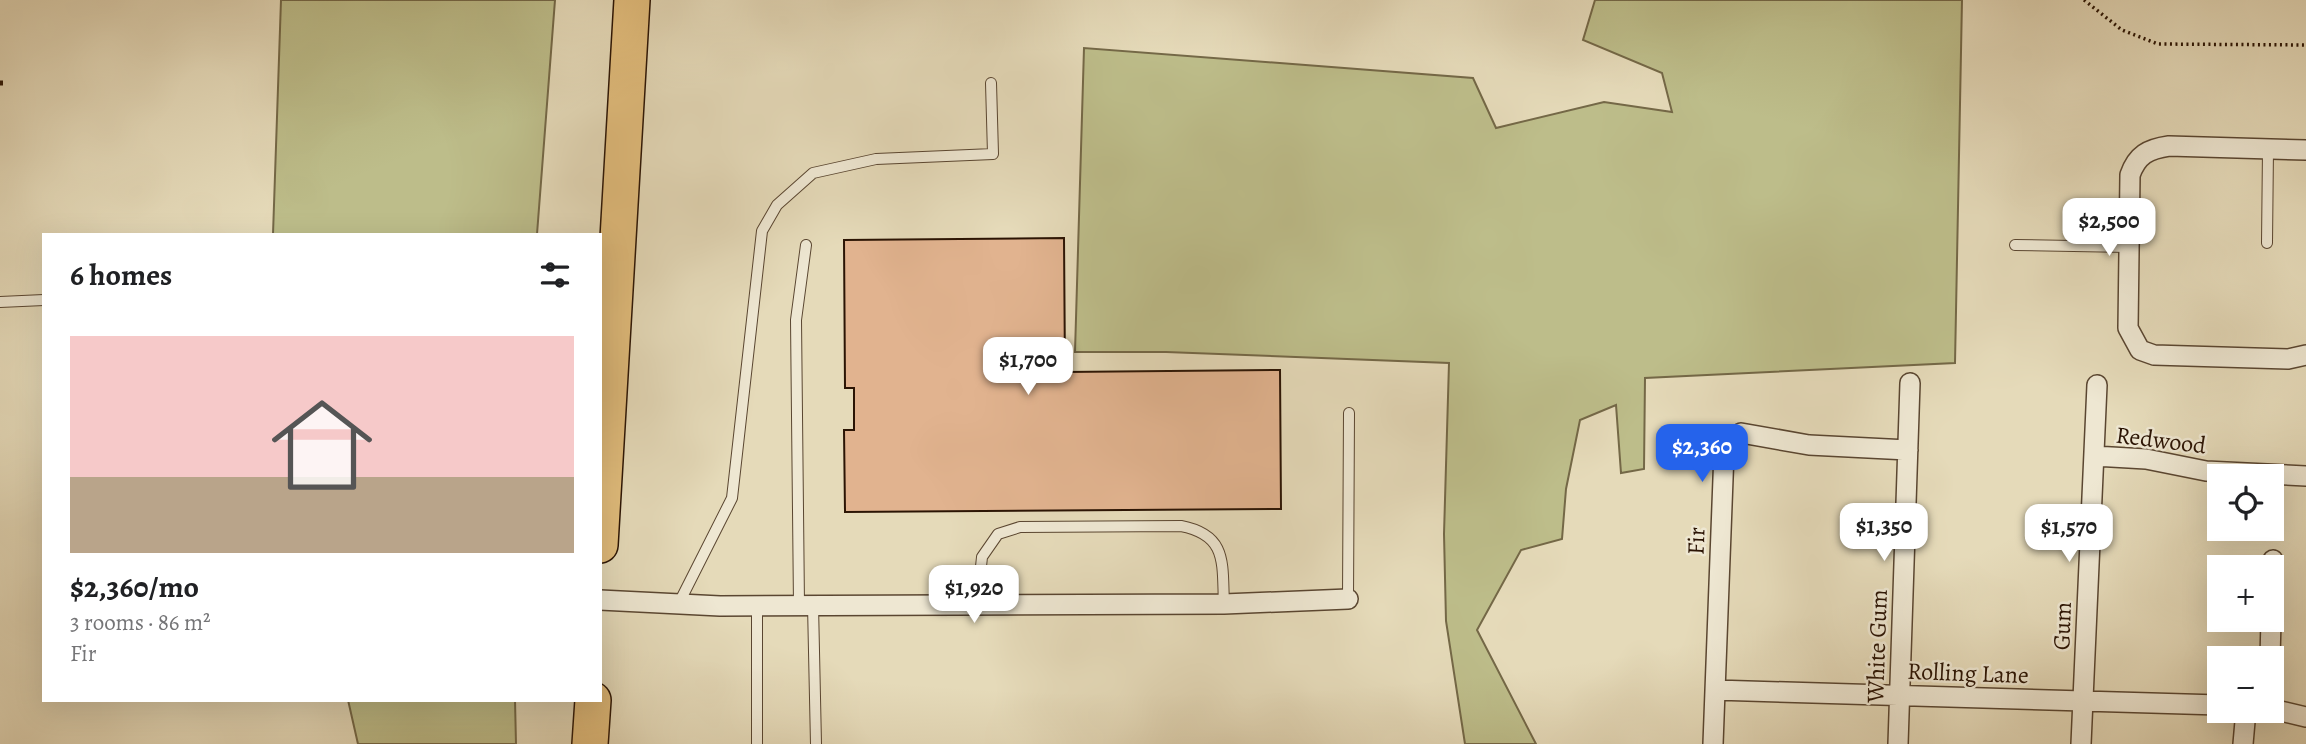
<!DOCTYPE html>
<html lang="en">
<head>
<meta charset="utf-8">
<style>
	:root { --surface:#fff; --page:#f6f6f6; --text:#202124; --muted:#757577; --line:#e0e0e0; --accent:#2563eb }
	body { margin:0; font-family:Alegreya,serif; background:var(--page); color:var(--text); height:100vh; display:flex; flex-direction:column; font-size:26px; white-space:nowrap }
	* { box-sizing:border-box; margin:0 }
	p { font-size:23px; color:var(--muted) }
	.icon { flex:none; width:38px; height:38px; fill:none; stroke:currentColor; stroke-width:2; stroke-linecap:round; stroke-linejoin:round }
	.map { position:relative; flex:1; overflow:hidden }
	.drawer { position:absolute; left:42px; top:233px; width:560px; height:469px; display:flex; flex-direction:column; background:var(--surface); border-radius:0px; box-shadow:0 7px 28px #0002 }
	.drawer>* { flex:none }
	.fabs { position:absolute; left:2207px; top:464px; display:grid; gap:14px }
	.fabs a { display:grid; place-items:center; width:77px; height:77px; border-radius:0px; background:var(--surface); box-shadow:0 7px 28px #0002; font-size:35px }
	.price { position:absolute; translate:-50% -60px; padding:0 16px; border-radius:14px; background:#fff; color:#222; font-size:23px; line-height:46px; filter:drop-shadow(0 2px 4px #0008) }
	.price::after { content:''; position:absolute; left:50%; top:42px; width:21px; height:16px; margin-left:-10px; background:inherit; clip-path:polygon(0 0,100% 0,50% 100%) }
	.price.active { background:var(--accent); color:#fff }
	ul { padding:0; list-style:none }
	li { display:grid; align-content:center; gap:14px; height:371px; padding:0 28px }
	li+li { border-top:2px solid var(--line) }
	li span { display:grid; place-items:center; height:217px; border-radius:0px; color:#555 }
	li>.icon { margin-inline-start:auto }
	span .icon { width:126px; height:126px; fill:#fffc; stroke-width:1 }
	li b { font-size:30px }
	h2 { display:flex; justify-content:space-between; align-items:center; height:84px; padding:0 28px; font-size:30px }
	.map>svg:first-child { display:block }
	.green { fill:#bdbd8a; stroke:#746847; stroke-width:2 }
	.building { fill:#e1b38f; stroke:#2b1404; stroke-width:2 }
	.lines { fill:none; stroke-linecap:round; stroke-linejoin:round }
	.lane-casing { stroke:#5a4631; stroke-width:12 }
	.street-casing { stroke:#5a4631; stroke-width:22 }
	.highway-casing { stroke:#2b1404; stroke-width:38 }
	.path { stroke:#2b1404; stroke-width:3.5; stroke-dasharray:2 3.5; stroke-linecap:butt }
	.lane { stroke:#eee7d2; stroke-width:10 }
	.street { stroke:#eee7d2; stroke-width:19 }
	.highway { stroke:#e2bd7c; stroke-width:35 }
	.rail { stroke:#2b1404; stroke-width:5; stroke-dasharray:12 12; stroke-linecap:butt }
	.labels { text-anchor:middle; stroke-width:5; stroke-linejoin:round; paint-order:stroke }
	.street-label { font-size:24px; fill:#2b1404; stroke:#eee7d2 }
</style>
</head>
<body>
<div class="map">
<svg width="2306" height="744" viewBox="0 0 2306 744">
	<rect width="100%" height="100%" fill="#e5dab9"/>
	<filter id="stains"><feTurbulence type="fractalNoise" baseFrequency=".00286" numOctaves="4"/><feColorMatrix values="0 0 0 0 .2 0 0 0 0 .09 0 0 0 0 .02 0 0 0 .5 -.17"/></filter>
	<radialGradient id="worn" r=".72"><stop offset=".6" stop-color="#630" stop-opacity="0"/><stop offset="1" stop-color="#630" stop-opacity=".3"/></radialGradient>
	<path class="green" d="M281 0H555L537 234H273Z
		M1595 0H1962L1955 363 1645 378 1644 469 1621 473 1616 405 1580 420 1566 489 1562 539 1521 550 1477 630 1536 744H1465L1446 621 1444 534 1449 363 1166 352H1075L1084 48 1473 78 1496 128 1604 102 1672 112 1662 73 1583 40Z
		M348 700H515L516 744H358Z"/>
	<path class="building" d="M1064 238 1065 372 1280 370 1281 509 845 512 844 430H854V388H845L844 240Z"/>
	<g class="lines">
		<defs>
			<path id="lane" d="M2267 243 2268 149
				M2015 245 2129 247
				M0 302 44 300
				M1348 599 1349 413
				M679 603 732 498 762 231 777 205 813 173 876 159 993 154 991 83
				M757 605V744
				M799 605 796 320 806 245
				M813 605 816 744
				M977 605 982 557 998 534 1020 527 1181 526C1228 535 1222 564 1224 604"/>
			<path id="street" d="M2306 150 2169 146C2148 149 2137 155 2130 175L2128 328 2140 350 2154 355 2288 359 2306 355
				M2094 456 2146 459 2206 471 2306 476
				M600 600 720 606 1224 604 1348 599
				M2272 603 2273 560
				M2270 658 2271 620
				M1715 690 2219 705
				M2272 709 2306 717
				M1713 744 1724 452 1727 442 1741 433 1809 445 1908 450
				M1898 744 1910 383
				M2081 744 2097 385
				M2243 744 2246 710"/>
			<path id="highway" d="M600 545 632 0
				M590 744 593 700"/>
		</defs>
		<use href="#lane" class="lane-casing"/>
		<use href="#street" class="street-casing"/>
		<use href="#highway" class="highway-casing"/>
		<path class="path" d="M2084 0 2122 30 2158 44 2306 45"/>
		<use href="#lane" class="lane"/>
		<use href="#street" class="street"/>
		<use href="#highway" class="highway"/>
		<path class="rail" d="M0 83H3"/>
	</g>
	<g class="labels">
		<g class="street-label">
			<text transform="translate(2161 440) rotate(7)" y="8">Redwood</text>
			<text transform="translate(1696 541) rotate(-88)" y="8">Fir</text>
			<text transform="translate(2062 626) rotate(-88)" y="8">Gum</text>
			<text transform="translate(1877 646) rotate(-88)" y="8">White Gum</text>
			<text transform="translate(1968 673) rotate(2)" y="8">Rolling Lane</text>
		</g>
	</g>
	<rect width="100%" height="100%" filter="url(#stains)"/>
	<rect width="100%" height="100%" fill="url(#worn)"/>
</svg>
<div class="fabs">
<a><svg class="icon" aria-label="locate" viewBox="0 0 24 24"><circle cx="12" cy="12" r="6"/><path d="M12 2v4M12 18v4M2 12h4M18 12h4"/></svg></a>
<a>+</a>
<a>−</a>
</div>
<b class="price" style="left:2109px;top:258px">$2,500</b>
<b class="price" style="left:1028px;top:397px">$1,700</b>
<b class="price active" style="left:1702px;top:484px">$2,360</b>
<b class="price" style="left:1884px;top:563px">$1,350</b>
<b class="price" style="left:2069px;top:564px">$1,570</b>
<b class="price" style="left:974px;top:625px">$1,920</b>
<section class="drawer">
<h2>6 homes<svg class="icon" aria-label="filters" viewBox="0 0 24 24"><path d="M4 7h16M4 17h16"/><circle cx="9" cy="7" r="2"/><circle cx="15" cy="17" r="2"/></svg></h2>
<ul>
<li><span style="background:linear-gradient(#f6c9c9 65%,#b9a48a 0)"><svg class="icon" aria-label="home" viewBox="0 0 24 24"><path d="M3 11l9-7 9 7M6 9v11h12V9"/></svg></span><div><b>$2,360/mo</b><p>3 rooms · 86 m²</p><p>Fir</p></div></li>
</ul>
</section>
</div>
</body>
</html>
